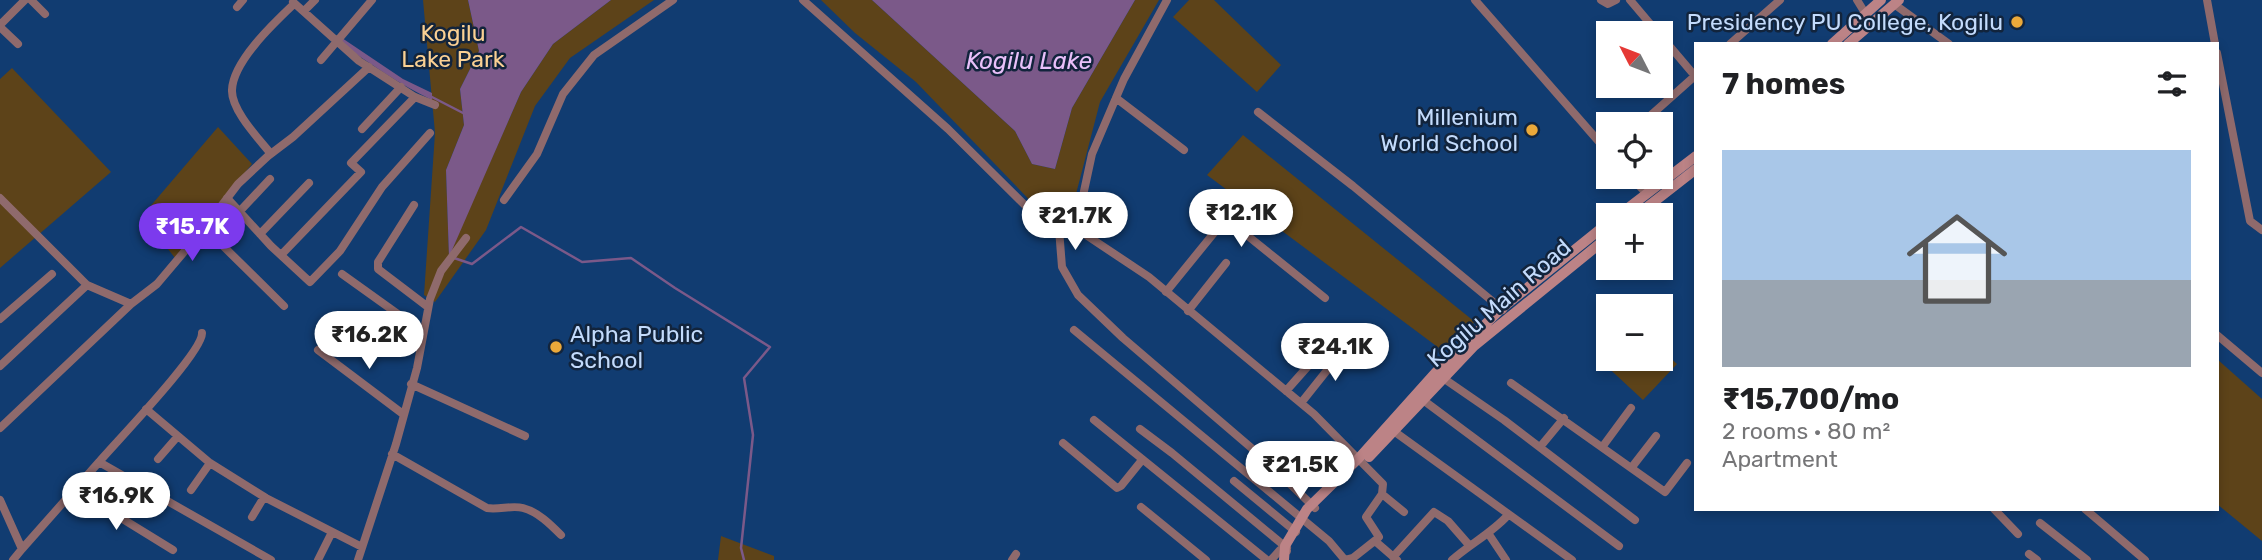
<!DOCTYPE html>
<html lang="en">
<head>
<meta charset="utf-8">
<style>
	:root { --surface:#fff; --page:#f6f6f6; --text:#202124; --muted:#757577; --line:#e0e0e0; --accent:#7c3aed }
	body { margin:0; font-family:Rubik,sans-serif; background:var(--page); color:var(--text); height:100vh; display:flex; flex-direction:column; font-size:26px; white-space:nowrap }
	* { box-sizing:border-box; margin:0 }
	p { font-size:23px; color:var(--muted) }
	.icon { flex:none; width:38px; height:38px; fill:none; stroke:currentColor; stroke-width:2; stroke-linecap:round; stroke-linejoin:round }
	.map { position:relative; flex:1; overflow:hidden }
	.side { position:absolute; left:1694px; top:42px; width:525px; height:469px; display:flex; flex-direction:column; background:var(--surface); border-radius:0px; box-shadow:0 4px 10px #0003 }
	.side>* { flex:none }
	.needle { width:46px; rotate:312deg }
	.buttons { position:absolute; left:1596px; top:21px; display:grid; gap:14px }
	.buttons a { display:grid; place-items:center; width:77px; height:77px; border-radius:0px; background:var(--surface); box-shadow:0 4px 10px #0003; font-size:35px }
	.price { position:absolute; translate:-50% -60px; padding:0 16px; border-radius:24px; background:#fff; color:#222; font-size:23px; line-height:46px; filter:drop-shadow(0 2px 4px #0008) }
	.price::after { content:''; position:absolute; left:50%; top:42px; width:21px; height:16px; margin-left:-10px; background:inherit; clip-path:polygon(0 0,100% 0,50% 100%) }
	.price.current { background:var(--accent); color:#fff }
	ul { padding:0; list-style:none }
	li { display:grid; align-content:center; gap:14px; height:371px; padding:0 28px }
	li+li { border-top:2px solid var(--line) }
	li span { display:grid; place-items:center; height:217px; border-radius:0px; color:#555 }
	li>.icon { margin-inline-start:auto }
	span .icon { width:126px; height:126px; fill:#fffc; stroke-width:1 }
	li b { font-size:30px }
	h2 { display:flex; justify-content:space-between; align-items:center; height:84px; padding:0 28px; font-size:30px }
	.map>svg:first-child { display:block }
	.green { fill:#5d4319 }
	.water { fill:#7b5989 }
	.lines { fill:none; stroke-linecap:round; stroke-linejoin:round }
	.stream { stroke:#7b5989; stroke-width:2.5 }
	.street { stroke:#8f6a6c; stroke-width:8 }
	.secondary { stroke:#bc8386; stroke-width:10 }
	.poi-dot { fill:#eba93a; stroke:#12243c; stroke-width:2.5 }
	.labels { text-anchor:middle; stroke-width:5; stroke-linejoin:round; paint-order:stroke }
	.poi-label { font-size:23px; fill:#c3dbfc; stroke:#12243c; text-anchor:end }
	.park-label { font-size:23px; fill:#fad093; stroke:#12243c }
	.street-label { font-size:23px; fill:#c3dbfc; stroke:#12243c }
	.water-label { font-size:24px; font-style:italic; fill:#e9c0fa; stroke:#12243c }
</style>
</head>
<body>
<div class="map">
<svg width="2262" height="560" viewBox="0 0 2262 560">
	<rect width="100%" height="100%" fill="#113c71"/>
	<path class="green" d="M423 0H468L479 51 460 89 464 125 446 170 449 255 521 92 553 44 611 0H654L570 58 535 106 486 230 435 302 424 295 435 133Z
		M821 0H872L1015 131 1032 164 1055 169 1072 108 1135 0H1159L1100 102 1070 217 1043 214 916 82 855 33Z
		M1189 0H1214L1281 65 1257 92 1173 17Z
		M12 68 111 172 0 268V79Z
		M218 127 252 164 175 258 142 216Z
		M1243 135 1475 322 1443 351 1207 175Z
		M1661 349 1677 364 1643 400 1601 361 1608 353V359H1661Z
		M2217 359 2262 399V541L2217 504Z
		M721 536 774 556V560H718Z"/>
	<path class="water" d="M468 0H611L553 44 521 92 449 257 446 170 464 125 460 89 479 51Z
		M872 0H1135L1072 108 1055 169 1032 164 1015 131Z
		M342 38 403 79 432 93V100C399 84 369 63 339 42Z"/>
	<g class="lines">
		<path class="stream" d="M430 96 465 114
			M454 258 472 264 521 227 582 262 631 258 675 288 770 347 744 378 753 435 741 548 744 560"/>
		<path class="street" d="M31 0 45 14
			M803 0 948 129 1048 228 1080 231 1149 277 1314 414 1383 484 1382 494 1366 517 1379 537 1377 539 1353 558 1345 560 1329 541 1074 330
			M1475 0 1608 152
			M1601 0 1608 4 1616 0
			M1630 0 1658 33
			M1857 0 1865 13
			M2207 0 2215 44
			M293 2 359 61 415 97 435 105
			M1894 4 1949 44
			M237 7 243 0
			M304 11 315 0
			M0 25 25 0
			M0 27 18 44
			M1661 36 1695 76
			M1730 44 1780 0
			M2217 53 2250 221 2262 230
			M321 60 372 0
			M1116 98 1184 150
			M1258 112 1353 186 1503 310
			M1641 124 1696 75
			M362 129 401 87
			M271 154C259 139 231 110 232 90 233 61 275 22 294 4
			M1631 177 1647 194
			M0 198 87 285 131 304
			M227 198 271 246 310 282 340 251 382 187 430 133
			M504 200 537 154 563 94 594 55 673 0
			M414 205 378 262V269L428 307
			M240 211 270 179
			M206 226 218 241 284 306
			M1059 229 1062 267 1078 295 1123 338 1262 457 1315 508
			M1080 231 1081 205 1092 154 1124 79 1167 0
			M260 234 309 183
			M282 254 361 172 351 163 415 97
			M342 274 423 332
			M1166 292 1218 228 1227 222 1233 224 1325 298
			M1188 311 1226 263
			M0 319 52 274
			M2217 335 2262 373
			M318 350 403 414
			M0 366 87 285
			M1443 378 1504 420 1635 520
			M1511 383 1665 492 1687 463
			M411 384 525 436
			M1286 391 1317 356
			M1423 400 1619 546
			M1301 403 1348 344
			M146 409 210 463 266 498 362 547
			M1094 420 1267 560
			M0 428 131 304 157 284 206 226 238 184 268 156 293 137 369 67
			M1140 429 1172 453 1287 548
			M1395 432 1572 560
			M1063 443 1117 488 1121 486 1142 460
			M1603 446 1631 408
			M1540 447 1564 418
			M392 454 487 508C499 510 512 505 523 508 538 512 550 524 561 535
			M158 459 178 436
			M99 462C116 442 203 352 202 333
			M1632 467 1656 436
			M1234 481 1296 532
			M74 489 173 550
			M191 490 210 463
			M1382 494 1404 512
			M0 500 22 549 99 462 271 560
			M1141 507 1206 560
			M1994 509 2018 534
			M2085 509 2145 560
			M252 517 264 497
			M2040 523 2087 560
			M1488 533 1506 560
			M1375 541 1397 560
			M2029 554 2037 560
			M1393 557 1434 512 1448 521 1469 545
			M13 560 22 549
			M318 560 332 532
			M358 560 396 444 417 368 430 299 441 271 466 238
			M1012 560 1016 554
			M1271 560 1280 550 1287 551
			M1452 560C1470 544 1492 533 1508 515"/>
		<path class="secondary" d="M1832 44 1881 0
			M1848 44 1899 0
			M1619 215 1696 156
			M1637 215 1696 169
			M1369 457 1474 346 1608 237
			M1284 560 1285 546 1307 509 1358 459 1436 372 1501 309 1608 223"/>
	</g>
	<g class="poi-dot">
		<circle cx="2017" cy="22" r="7"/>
		<circle cx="1532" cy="130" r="7"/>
		<circle cx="556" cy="347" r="7"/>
	</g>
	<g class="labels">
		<g class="poi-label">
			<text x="2003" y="30">Presidency PU College, Kogilu</text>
			<text x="1518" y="125">Millenium<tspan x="1518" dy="26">World School</tspan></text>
			<text x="570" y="342" text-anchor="start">Alpha Public<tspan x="570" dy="26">School</tspan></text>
		</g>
		<g class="park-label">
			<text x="453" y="41">Kogilu<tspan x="453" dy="26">Lake Park</tspan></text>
		</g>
		<g class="street-label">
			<text transform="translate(1499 303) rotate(-41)" y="8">Kogilu Main Road</text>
		</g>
		<g class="water-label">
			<text x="1029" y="69">Kogilu Lake</text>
		</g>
	</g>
</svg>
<div class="buttons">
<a><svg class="needle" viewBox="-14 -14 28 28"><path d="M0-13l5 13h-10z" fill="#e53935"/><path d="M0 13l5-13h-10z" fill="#757577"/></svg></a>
<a><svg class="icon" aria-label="locate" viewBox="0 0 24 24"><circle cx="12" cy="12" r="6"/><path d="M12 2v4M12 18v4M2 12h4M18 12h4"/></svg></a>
<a>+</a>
<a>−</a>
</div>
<b class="price" style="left:1241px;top:249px">₹12.1K</b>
<b class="price" style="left:1075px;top:252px">₹21.7K</b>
<b class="price current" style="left:192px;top:263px">₹15.7K</b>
<b class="price" style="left:369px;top:371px">₹16.2K</b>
<b class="price" style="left:1335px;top:383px">₹24.1K</b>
<b class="price" style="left:1300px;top:501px">₹21.5K</b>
<b class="price" style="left:116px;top:532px">₹16.9K</b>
<section class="side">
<h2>7 homes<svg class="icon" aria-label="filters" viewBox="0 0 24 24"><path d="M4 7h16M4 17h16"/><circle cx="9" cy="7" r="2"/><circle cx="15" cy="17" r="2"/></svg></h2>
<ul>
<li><span style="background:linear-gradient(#a9c7e8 60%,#9aa5b1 0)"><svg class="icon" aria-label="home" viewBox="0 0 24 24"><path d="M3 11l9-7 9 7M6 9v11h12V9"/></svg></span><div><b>₹15,700/mo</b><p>2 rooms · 80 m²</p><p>Apartment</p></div></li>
</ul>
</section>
</div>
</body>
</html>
